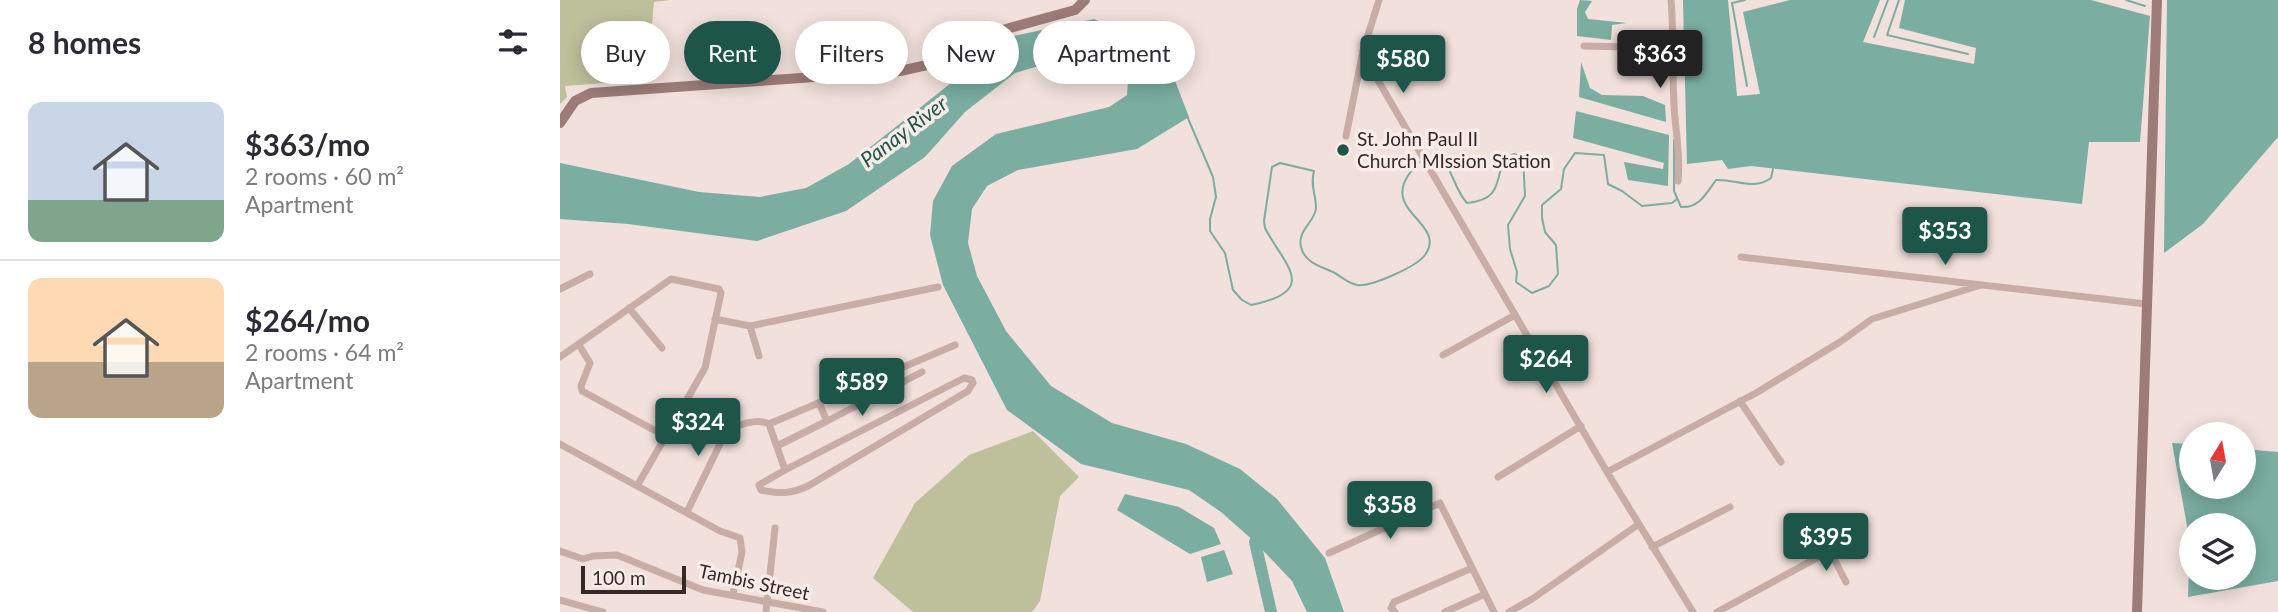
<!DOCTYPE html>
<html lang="en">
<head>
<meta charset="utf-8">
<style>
	:root { --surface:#fff; --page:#f7f7f7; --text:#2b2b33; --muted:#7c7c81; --line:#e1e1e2; --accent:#1e5549 }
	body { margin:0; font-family:Lato,sans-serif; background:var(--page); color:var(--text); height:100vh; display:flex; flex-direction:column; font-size:26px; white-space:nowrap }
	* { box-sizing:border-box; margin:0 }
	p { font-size:23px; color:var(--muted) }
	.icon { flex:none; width:38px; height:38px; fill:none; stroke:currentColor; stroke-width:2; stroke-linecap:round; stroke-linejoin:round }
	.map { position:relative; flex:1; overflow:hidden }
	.panel { display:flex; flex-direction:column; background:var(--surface); width:560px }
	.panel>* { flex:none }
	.guide { position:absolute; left:21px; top:21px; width:665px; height:63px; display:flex; gap:14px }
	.needle { width:46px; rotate:11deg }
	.buttons { position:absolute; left:1619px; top:422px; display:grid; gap:14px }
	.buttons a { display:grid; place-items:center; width:77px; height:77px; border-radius:50%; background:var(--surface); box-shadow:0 4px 18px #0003; font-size:35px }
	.scale { position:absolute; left:21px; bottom:18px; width:105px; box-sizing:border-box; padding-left:7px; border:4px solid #352827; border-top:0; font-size:19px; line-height:24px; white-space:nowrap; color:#352827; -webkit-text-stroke:5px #f9ebe7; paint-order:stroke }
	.price { position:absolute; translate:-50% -60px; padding:0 16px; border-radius:7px; background:var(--accent); color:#fff; font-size:23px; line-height:46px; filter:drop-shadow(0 2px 4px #0008) }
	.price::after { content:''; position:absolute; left:50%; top:42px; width:21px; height:16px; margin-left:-10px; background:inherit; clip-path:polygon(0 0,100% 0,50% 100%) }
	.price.on { background:#222; color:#fff }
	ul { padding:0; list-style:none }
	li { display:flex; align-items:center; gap:21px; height:175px; padding:0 28px }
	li+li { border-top:2px solid var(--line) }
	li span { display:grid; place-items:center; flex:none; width:196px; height:140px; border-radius:14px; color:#555 }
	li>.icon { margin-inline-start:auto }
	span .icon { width:84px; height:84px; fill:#fffc; stroke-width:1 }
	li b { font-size:30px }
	h2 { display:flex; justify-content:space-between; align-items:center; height:84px; padding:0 28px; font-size:30px }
	.tag { padding:0 24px; border-radius:32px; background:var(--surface); box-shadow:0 4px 18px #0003; font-size:24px; line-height:63px }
	.tag.on { background:var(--accent); color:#fff }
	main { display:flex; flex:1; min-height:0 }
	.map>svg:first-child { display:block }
	.green { fill:#bebf9b }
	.water { fill:#7bada0; fill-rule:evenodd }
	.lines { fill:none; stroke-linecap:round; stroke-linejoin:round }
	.stream { stroke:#7bada0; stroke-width:2 }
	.river { stroke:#7bada0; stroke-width:12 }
	.street { stroke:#c8ada7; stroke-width:7 }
	.secondary { stroke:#9c7b78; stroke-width:10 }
	.poi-dot { fill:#1e5549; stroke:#f9ebe7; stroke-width:2.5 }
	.labels { text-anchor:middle; stroke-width:7; stroke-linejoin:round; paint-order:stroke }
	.poi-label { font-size:19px; fill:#352827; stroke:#f9ebe7; text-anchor:start }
	.street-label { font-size:19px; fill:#352827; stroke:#f9ebe7 }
	.water-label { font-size:21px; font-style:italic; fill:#1e5549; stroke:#f9ebe7 }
</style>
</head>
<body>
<main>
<section class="panel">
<h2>8 homes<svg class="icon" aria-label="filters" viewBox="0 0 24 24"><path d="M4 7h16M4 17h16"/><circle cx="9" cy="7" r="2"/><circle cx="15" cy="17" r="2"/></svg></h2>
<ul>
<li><span style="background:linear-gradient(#c9d6e8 70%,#7fa58c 0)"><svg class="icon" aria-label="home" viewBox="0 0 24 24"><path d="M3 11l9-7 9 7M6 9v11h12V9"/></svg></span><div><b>$363/mo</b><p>2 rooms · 60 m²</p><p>Apartment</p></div></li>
<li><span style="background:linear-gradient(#ffd9b3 60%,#b9a48a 0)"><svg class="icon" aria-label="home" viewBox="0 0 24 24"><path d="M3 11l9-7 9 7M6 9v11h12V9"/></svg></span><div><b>$264/mo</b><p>2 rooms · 64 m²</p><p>Apartment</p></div></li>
</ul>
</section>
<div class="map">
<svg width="1718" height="612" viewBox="0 0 1718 612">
	<rect width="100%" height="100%" fill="#f1e0db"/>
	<path class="green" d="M0 0H110L94 2 90 48 58 82 5 86 7 97 0 104Z
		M473 431 519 477 500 496 480 601 472 612H353L313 578 355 503 409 455Z"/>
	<path class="water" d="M1020 0 1032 1 1025 12 1028 19 1067 23 1052 25 1051 40 1017 36V9Z
		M1123 0H1168L1177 96 1200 94 1183 12 1230 0H1320L1303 42 1414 64 1416 48 1339 28 1345 0H1531L1590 16 1580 142H1529L1522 204 1191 166 1168 169 1162 160 1127 164Z
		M1607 0H1718V137L1643 224 1604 253Z
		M534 19 578 39 612 73 629 117 577 149 458 170 427 186 412 209 408 243 417 276 446 331 491 386 552 423 626 444 680 469 717 499 765 558 784 612H747L732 581 695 542 661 512 629 490 521 464 447 410 383 285 370 235 373 201 392 166 436 134 549 107 567 95 568 81 545 66 499 60 455 73 405 112 365 157 286 211 197 241 68 224 0 219V163L139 192 200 197 246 188 289 164 449 37Z
		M1021 62 1030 88 1042 95 1083 96 1105 105 1106 122 1019 97Z
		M1016 111 1109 135 1108 186 1068 180 1064 162 1103 169 1104 163 1013 138Z
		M1612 443 1631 444V486H1684V449L1718 452V581L1628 597 1630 542ZM1631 525H1684V578H1631Z
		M565 494 619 507 654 528 661 544 630 554 557 510Z
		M664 550 673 574 647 582 641 557Z"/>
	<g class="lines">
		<path class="stream" d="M1185 0 1172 3 1187 86
			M1339 0 1327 35 1408 54
			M1566 0 1585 6
			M1314 37 1328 0
			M627 116 653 177 656 197 650 219V231L665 253 673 290 682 300 691 305C761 291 724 265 705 228L704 221 712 167 720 163 754 171C750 186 756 194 756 208 755 222 737 230 741 247 745 263 760 266 773 272 781 276 787 283 797 285 811 287 856 267 865 255 890 220 806 210 862 160
			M1114 140V191L1121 207C1139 208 1146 194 1156 180 1176 179 1193 191 1211 178L1213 169
			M867 158 878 156C893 168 894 189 907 203 939 200 936 185 943 160L954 154 963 157 965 196 948 225 950 249 957 272 956 282 972 293 989 286 998 274 996 245 985 232 982 218V205L1001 189 1004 169 1015 153 1044 155 1048 184 1062 191 1082 206 1112 203 1117 199"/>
		<path class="river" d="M695 542 711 612"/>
		<path class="street" d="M1111 0C1114 35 1112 70 1114 104 1115 130 1121 155 1118 181
			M1024 46 1114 48
			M803 51 816 77 1047 472 1133 612
			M786 136 803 51 819 0
			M1181 257 1586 304
			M0 289 30 274
			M69 308 102 348
			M155 319 190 326 378 287
			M190 326 199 356
			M19 345 30 363 21 386 22 391 105 436
			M883 355 955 315
			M0 357 111 279 159 289 161 293 145 368 77 486
			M404 378 412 380 413 383 408 391 248 486C231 494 219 494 201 490L199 485 225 470Z
			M1180 401 1221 462
			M259 403 267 421 362 372
			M123 409 156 435 160 444 127 512
			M209 424 395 345
			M156 435C171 429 194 416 209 424L225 470
			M0 444 160 531 180 538 182 552 173 594
			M217 446 267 421
			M1047 472 1196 393 1280 342 1312 319 1421 285
			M938 477 1021 426
			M1092 547 1170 507
			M0 551 23 559 33 556 57 555 143 590 263 612
			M1270 551 1286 582
			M769 553 880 503 934 612
			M0 600 43 612
			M206 612 215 528
			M835 612 831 608 834 602 912 568
			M885 612 925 594
			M949 612 972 599 1079 524
			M1157 612 1294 538"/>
		<path class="secondary" d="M0 123 15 101 31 93 340 71 381 62 446 29 515 10 525 0
			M1577 612 1597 0"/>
	</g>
	<circle class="poi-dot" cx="783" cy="150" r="7"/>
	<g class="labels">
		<g class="poi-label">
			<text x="797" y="146">St. John Paul II<tspan x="797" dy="22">Church MIssion Station</tspan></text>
		</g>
		<g class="street-label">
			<text transform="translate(194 582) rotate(12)" y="7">Tambis Street</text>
		</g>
		<g class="water-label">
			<text transform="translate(344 132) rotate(-37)" y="7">Panay River</text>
		</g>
	</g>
</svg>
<div class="buttons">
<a><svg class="needle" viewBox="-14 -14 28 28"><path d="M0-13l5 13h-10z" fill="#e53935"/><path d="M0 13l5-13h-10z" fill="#7c7c81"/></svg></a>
<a><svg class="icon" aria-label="layers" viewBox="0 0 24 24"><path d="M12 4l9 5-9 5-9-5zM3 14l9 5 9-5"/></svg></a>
</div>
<div class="scale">100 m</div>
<b class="price on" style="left:1100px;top:90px">$363</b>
<b class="price" style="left:843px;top:95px">$580</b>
<b class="price" style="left:1385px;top:267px">$353</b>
<b class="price" style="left:986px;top:395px">$264</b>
<b class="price" style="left:302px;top:418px">$589</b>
<b class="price" style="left:138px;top:458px">$324</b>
<b class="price" style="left:830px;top:541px">$358</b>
<b class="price" style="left:1266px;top:573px">$395</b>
<div class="guide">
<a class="tag">Buy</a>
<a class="tag on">Rent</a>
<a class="tag">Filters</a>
<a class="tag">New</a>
<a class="tag">Apartment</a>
</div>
</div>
</main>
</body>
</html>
